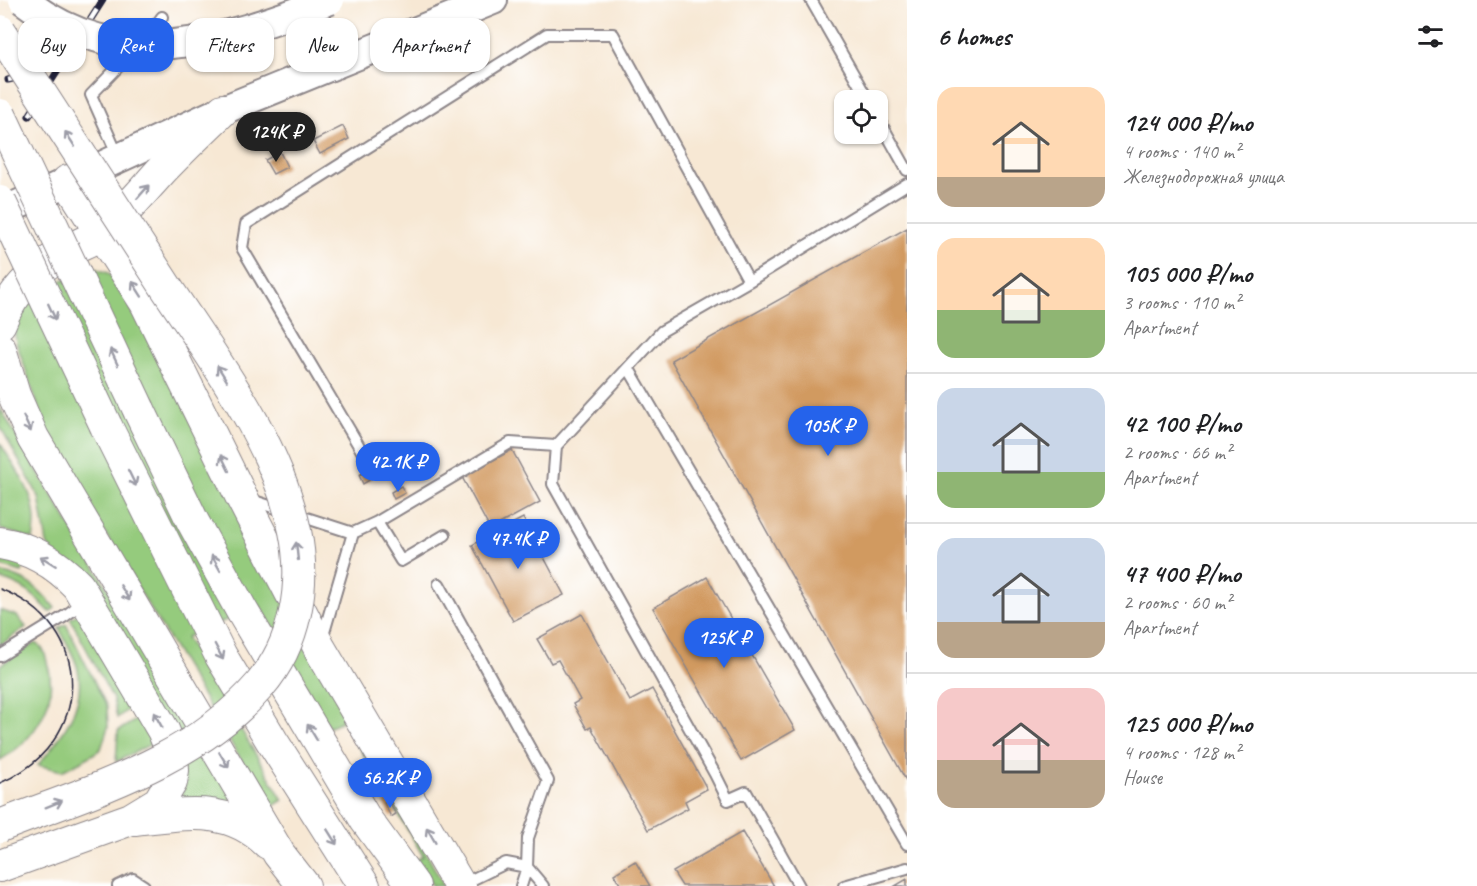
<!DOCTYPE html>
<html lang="en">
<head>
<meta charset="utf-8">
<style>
	:root { --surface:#fff; --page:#f2f2f2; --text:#202124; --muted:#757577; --line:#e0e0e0; --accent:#2563eb }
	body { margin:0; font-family:Caveat,sans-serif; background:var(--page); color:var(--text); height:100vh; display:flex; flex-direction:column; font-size:22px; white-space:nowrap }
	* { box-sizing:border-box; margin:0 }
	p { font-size:20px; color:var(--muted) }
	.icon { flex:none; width:33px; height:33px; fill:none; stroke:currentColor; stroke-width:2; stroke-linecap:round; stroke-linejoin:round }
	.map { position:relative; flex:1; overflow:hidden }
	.drawer { display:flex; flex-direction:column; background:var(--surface); width:570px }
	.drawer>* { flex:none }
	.guide { position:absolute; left:18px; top:18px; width:570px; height:54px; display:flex; gap:12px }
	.buttons { position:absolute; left:834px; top:90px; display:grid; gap:12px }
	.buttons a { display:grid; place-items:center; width:54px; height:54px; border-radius:12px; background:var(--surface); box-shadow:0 2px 4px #0004; font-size:30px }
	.price { position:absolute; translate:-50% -51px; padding:0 14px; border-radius:21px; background:var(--accent); color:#fff; font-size:20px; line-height:39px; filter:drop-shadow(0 2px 3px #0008) }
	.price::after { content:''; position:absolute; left:50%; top:36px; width:18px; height:14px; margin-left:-9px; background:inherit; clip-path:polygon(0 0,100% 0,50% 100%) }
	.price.on { background:#222; color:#fff }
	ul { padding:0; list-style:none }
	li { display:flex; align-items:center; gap:18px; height:150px; padding:0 30px }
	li+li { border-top:2px solid var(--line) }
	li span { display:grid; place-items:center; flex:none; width:168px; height:120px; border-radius:18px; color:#555 }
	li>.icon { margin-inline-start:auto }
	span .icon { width:72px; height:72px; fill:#fffc; stroke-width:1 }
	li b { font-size:26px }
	h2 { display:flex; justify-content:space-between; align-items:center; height:72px; padding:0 30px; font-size:26px }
	.tag { padding:0 21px; border-radius:18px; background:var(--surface); box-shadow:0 2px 4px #0004; font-size:21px; line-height:54px }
	.tag.on { background:var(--accent); color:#fff }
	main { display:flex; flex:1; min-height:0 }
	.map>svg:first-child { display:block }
	.green { fill:#95cb7d; stroke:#5c765c; stroke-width:1.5 }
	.building { fill:#d19a61 }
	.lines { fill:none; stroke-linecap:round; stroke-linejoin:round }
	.lane-casing { stroke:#8c8588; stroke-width:14 }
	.secondary-casing { stroke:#8c8588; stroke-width:32 }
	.primary-casing { stroke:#8c8588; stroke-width:34 }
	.lane { stroke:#fff; stroke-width:10 }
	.secondary { stroke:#fff; stroke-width:28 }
	.primary { stroke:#fff; stroke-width:32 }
	.tram { stroke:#22223b; stroke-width:1.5 }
	.rail-casing { stroke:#22223b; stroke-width:7 }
	.rail { stroke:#fff; stroke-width:4.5; stroke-dasharray:14; stroke-linecap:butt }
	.secondary-bridge-casing { stroke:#8c8588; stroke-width:32; stroke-linecap:butt }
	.primary-bridge-casing { stroke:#8c8588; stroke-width:34; stroke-linecap:butt }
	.secondary-bridge { stroke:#fff; stroke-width:28 }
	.primary-bridge { stroke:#fff; stroke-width:32 }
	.oneway { stroke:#9c9ca7 }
</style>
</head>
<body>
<main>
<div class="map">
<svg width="907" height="886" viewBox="0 0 907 886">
	<rect width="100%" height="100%" fill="#fff"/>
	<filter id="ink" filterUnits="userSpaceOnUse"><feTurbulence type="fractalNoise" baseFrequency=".0167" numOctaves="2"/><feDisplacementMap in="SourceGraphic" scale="12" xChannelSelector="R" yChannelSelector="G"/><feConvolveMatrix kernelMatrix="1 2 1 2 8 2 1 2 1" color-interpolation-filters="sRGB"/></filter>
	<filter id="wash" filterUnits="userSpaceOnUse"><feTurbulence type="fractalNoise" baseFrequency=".008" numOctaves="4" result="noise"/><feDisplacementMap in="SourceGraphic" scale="24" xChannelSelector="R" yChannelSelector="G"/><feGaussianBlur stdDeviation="1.35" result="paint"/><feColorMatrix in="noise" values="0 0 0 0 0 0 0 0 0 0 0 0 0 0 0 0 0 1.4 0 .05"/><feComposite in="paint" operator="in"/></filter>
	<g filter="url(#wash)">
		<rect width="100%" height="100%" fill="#f7e8d4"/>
		<path class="green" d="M91 267 108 273 120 285 444 886H433L415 861 423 856 343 720 329 728 260 606 186 637 283 800 270 808 51 443 16 342 14 328 22 304 83 268Z
			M0 408 236 804 179 801 186 781 47 544 39 497 0 426Z
			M0 443C19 474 42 501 33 539L0 529Z
			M0 555 25 563 22 572 0 566Z
			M0 572C28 579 37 586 55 608L50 612C34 595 23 585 0 579Z
			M0 610 17 616 26 627 0 645Z
			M76 615H81L135 704 117 718 113 699 70 618Z
			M66 624 107 707 108 727 101 749 87 758 62 771 38 765C61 738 88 704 77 666 73 653 65 640 59 628Z
			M35 643C43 647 45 653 47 662 60 702 35 740 0 760V665Z
			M142 716 157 741 116 762 118 731Z"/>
		<g id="blocks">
			<path class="building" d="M343 126 349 139 320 154 313 141Z
				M280 152 287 167 273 174 265 160Z
				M907 228V782L671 360Z
				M512 450 540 502 490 529 462 477Z
				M366 471 371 479 363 484 359 475Z
				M401 486 405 493 394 499 391 492Z
				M523 518 564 595 513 621 472 545Z
				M707 577 795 730 741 761 653 608Z
				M582 614 630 701 652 689 707 789 685 801 688 808 648 830 591 727 587 729 573 704 580 700 558 660 551 663 537 639Z
				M388 801 396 814 391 817 384 803Z
				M742 832 774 886H682L673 872Z
				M635 861 650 886H621L614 874Z
				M907 879V886H895Z"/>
		</g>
	</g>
	<g filter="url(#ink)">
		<use href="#blocks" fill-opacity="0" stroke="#8c8588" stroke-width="1.5"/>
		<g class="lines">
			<defs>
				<path id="lane" d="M811 0 868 100
					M878 118 907 170
					M118 156 91 95 149 35 162 17
					M629 369 907 844
					M369 463 242 248 246 224 547 34H613L749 281
					M251 500 353 533 322 639
					M377 522 510 443 556 446
					M353 533 377 522 401 561 445 535
					M439 584 548 781 528 838 527 867 543 886
					M0 656 65 616 85 601
					M461 885 506 863 527 867 521 886
					M118 886 133 879 144 886
					M799 886 746 792 728 800 715 774 553 484 556 446 662 331 749 281 907 184
					M844 886 907 868"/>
				<path id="secondary" d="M0 213 223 110 493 0"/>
				<path id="primary" d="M68 181 146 303 241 496 320 649 460 886
					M0 323C12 290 41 264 72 248 82 243 95 239 104 231 125 213 142 192 161 171 181 150 202 130 223 110
					M0 349 14 395 33 438 279 854 304 886
					M139 410 193 522 242 611 366 820 414 886
					M106 426 221 656 272 741 364 886
					M0 543C31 548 57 564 78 586L163 730 172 752 173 770 171 782 159 802 131 819 0 866
					M135 819C187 814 228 804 268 843"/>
			</defs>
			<use href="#lane" class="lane-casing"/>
			<use href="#secondary" class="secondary-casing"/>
			<use href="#primary" class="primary-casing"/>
			<use href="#lane" class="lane"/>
			<use href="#secondary" class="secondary"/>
			<use href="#primary" class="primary"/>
			<path class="tram" d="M0 589C97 626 94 743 0 783"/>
			<defs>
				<path id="rail" d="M8 80C28 76 48 69 64 55
					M29 116 103 0"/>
			</defs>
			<use href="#rail" class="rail-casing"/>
			<use href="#rail" class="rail"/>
			<defs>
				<path id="secondary-bridge" d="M23 0C123 78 224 39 330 0"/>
				<path id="primary-bridge" d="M0 31C55 117 111 202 166 287 216 363 276 441 295 531 306 584 296 643 260 685 194 762 91 790 0 826
					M0 115 139 410
					M0 202 106 426"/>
			</defs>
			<use href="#secondary-bridge" class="secondary-bridge-casing"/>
			<use href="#primary-bridge" class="primary-bridge-casing"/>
			<use href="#secondary-bridge" class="secondary-bridge"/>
			<use href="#primary-bridge" class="primary-bridge"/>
		</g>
		<defs><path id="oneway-shaft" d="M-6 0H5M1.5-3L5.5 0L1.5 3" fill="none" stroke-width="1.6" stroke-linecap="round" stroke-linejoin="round" transform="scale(1.5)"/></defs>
		<g class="oneway">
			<use href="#oneway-shaft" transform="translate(70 139) rotate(-123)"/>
			<use href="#oneway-shaft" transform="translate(143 192) rotate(-49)"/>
			<use href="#oneway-shaft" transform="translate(137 289) rotate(-123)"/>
			<use href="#oneway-shaft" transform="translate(52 312) rotate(65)"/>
			<use href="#oneway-shaft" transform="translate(114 357) rotate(-115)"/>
			<use href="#oneway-shaft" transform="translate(222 373) rotate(-122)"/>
			<use href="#oneway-shaft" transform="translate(27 424) rotate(65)"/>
			<use href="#oneway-shaft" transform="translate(225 463) rotate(-116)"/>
			<use href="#oneway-shaft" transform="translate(132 478) rotate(64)"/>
			<use href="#oneway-shaft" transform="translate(297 551) rotate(-96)"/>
			<use href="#oneway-shaft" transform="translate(48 561) rotate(-148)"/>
			<use href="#oneway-shaft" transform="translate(216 563) rotate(-119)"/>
			<use href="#oneway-shaft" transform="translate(125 593) rotate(59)"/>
			<use href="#oneway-shaft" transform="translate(219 652) rotate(62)"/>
			<use href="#oneway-shaft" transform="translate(158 720) rotate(-119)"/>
			<use href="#oneway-shaft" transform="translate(312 732) rotate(-121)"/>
			<use href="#oneway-shaft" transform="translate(224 760) rotate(59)"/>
			<use href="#oneway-shaft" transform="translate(54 804) rotate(-22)"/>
			<use href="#oneway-shaft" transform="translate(431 835) rotate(-120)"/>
			<use href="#oneway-shaft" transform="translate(332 837) rotate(58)"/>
		</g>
	</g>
</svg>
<div class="buttons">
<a><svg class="icon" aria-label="locate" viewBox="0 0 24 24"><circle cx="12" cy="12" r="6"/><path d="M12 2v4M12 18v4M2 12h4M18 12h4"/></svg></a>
</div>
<b class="price on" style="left:276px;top:163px">124K ₽</b>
<b class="price" style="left:828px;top:457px">105K ₽</b>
<b class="price" style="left:398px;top:493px">42.1K ₽</b>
<b class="price" style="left:518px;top:570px">47.4K ₽</b>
<b class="price" style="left:724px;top:669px">125K ₽</b>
<b class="price" style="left:390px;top:809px">56.2K ₽</b>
<div class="guide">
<a class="tag">Buy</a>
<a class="tag on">Rent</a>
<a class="tag">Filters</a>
<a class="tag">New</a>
<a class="tag">Apartment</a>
</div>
</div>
<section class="drawer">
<h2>6 homes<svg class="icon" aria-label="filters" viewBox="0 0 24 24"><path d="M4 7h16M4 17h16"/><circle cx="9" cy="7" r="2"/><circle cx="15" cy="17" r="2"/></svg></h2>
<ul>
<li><span style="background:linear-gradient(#ffd9b3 75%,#b9a48a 0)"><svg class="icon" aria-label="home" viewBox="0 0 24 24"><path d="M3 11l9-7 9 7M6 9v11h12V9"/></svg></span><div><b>124 000 ₽/mo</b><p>4 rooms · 140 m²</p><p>Железнодорожная улица</p></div></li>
<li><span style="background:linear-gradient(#ffd9b3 60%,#8fb573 0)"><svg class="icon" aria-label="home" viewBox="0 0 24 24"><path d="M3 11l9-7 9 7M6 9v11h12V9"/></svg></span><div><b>105 000 ₽/mo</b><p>3 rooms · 110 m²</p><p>Apartment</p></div></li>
<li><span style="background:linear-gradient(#c9d6e8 70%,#8fb573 0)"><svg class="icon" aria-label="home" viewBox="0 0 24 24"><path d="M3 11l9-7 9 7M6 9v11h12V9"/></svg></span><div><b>42 100 ₽/mo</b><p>2 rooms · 66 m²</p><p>Apartment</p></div></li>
<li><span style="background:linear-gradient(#c9d6e8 70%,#b9a48a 0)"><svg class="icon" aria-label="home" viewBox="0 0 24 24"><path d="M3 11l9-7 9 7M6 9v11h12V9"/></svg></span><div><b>47 400 ₽/mo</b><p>2 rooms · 60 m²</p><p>Apartment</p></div></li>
<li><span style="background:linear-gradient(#f6c9c9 60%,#b9a48a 0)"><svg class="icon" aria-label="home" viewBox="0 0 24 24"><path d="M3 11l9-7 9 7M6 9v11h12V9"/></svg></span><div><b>125 000 ₽/mo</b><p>4 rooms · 128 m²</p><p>House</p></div></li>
</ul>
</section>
</main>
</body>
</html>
